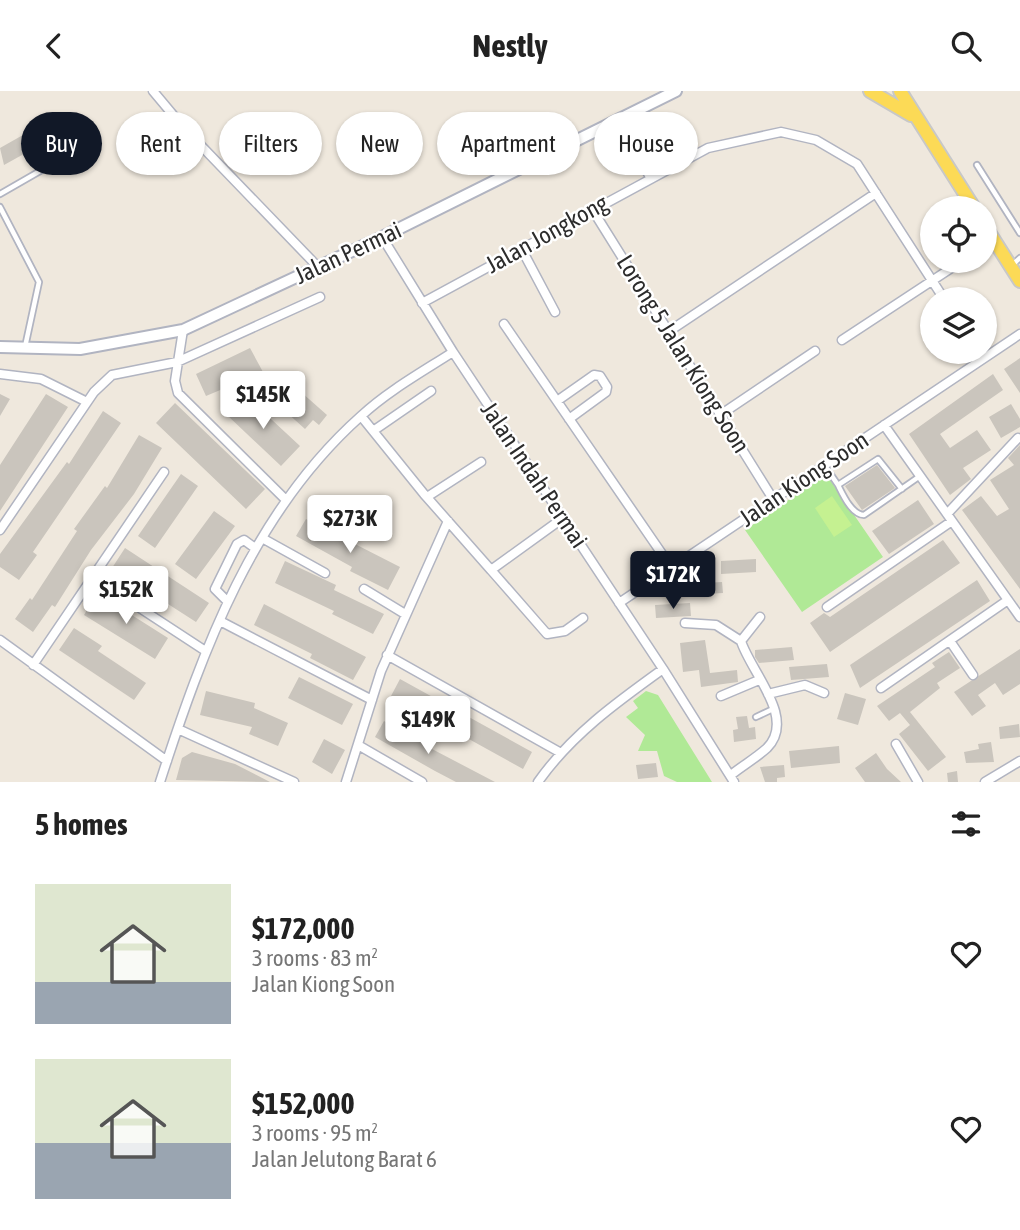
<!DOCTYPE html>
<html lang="en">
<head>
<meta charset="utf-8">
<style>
	:root { --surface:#fff; --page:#f6f6f6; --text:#222; --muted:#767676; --accent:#111827 }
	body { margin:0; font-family:"Asap Condensed",sans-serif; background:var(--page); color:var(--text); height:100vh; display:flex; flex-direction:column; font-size:26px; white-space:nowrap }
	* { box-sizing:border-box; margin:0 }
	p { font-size:23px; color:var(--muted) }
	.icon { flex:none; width:38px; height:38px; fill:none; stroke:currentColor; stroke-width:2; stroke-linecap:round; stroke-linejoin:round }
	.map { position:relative; height:691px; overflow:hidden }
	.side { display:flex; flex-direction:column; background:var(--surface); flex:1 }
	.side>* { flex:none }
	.guide { position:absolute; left:21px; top:21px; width:978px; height:63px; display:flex; gap:14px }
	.buttons { position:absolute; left:920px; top:105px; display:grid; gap:14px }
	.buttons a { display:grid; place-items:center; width:77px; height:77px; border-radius:50%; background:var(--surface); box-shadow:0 2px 5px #0004; font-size:35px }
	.price { position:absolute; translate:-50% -60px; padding:0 16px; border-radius:7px; background:#fff; color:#222; font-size:23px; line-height:46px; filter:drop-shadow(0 2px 4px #0008) }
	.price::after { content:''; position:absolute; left:50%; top:42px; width:21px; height:16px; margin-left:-10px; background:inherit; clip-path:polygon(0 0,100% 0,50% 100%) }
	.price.current { background:var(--accent); color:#fff }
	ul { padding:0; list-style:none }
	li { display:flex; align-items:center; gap:21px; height:175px; padding:0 35px }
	li span { display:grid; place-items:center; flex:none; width:196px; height:140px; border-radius:0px; color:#555 }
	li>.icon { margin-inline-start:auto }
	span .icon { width:84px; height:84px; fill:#fffc; stroke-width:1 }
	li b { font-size:30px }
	h2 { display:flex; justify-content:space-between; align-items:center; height:84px; padding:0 35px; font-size:30px }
	.tag { padding:0 24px; border-radius:32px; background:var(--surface); box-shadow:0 2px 5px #0004; font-size:24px; line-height:63px }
	.tag.current { background:var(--accent); color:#fff }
	header { display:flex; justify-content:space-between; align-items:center; height:91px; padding:0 35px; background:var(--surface); font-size:32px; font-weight:700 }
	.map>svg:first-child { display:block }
	.green { fill:#b0e996 }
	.pitch { fill:#c5f191 }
	.building { fill:#cac5bd }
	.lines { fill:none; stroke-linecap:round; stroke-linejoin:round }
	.service-casing { stroke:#b1b4c1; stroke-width:8 }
	.minor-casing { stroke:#b1b4c1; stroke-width:11 }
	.tertiary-casing { stroke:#b1b4c1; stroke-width:14 }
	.primary-casing { stroke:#c8c8c8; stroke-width:16 }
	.service { stroke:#fff; stroke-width:4.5 }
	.minor { stroke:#fff; stroke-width:8 }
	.tertiary { stroke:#fff; stroke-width:10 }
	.primary { stroke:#fcda56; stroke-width:12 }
	.labels { text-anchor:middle; stroke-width:5; stroke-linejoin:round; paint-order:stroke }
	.street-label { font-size:24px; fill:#2c2c2c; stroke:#fff }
</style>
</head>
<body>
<header><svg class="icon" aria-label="back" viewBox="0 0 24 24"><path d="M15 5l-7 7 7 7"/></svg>Nestly<svg class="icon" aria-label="search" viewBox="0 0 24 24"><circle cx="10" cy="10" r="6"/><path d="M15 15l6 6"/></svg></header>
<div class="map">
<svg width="1020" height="691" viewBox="0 0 1020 691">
	<rect width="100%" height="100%" fill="#efe8dd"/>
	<path class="green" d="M826 383 883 466 802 521 745 439Z
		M646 600 658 604 712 691H677L664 685 657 660H638L645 644 626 626 638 617 633 610Z"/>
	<path class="pitch" d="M832 405 852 434 834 446 815 417Z"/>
	<path class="building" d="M30 40 35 49 27 53 31 59 4 74 0 57Z
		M250 257 263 281 206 305 196 283Z
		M1020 267V302L1004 278Z
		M993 283 1003 299 940 343 950 357 977 339 991 359 963 377 971 388 950 404 909 343Z
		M301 301 327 324 319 334 313 329 305 338 285 320Z
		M0 303 10 308 0 325Z
		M46 303 68 316 0 420V374Z
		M245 304 300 355 281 375 227 324Z
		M175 312 265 398 246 418 156 332Z
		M1011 313 1020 328V336L1001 347 989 326Z
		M103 320 121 332 33 461 37 464 19 489 0 476V463L67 371 69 373Z
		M139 344 162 357 134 403 91 459 55 516 52 514 33 541 15 528 30 507 32 509 77 440 74 438 105 395 107 397Z
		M1020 354V498L962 419 981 405 997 425 1009 418 990 389 1014 374 1008 367Z
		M877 374 895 397 862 419 845 395Z
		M181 383 198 395 155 457 138 445Z
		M918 409 934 433 889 463 872 440Z
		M214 420 235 435 196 488 175 473Z
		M306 428 400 476 388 499 350 480 352 476 296 445Z
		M943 449 960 472 830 561 810 532 824 522 830 526Z
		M125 457 209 512 196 531 112 477Z
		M756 468V481L721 483V470Z
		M285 470 336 494 334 499 384 523 373 543 332 523 334 520 275 492Z
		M977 489 990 510 860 597 850 574Z
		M722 491 723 502 688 504V493Z
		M97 502 168 547 155 568 84 524Z
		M690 512 691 525 656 527 655 514Z
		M264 513 366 566 353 589 310 567 312 563 254 534Z
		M74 537 102 555 98 560 146 592 134 609 59 559Z
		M705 549 710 582 737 579 738 591 701 596 699 579 683 581 680 552Z
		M792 556 794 569 759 572 755 566V559Z
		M1020 558V593L1003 604 995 592 978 604 986 615 972 625 954 601Z
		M949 561 960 577 937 592 940 597 910 621 946 666 928 680 899 643 910 634 900 622 889 630 877 615 935 576 932 572Z
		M827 573 829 586 791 589 789 576Z
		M299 586 353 613 342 634 288 607Z
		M400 588 532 661 523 678 391 605Z
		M206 600 255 612 254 617 288 632 278 655 249 643 252 636 200 624Z
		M845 602 866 608 858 634 837 628Z
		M747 625 749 637 755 636 756 648 734 651 733 639 738 638 736 626Z
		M384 630 432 658 495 691H456L435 680 375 646Z
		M1019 633 1020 646 1000 648 999 636Z
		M324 648 345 659 332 683 312 671Z
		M991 651 994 671 966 672 964 661 979 658 978 653Z
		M839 655 840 672 791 677 789 660Z
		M192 661 235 673 270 691 176 689 182 667Z
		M876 662 887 678 901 691H865L855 677Z
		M656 672 658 686 638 688 636 674Z
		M784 674 785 686 777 687V691H765L760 676Z
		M957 680 958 691H948L947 682Z"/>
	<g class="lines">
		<defs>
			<path id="service" d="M977 74 1020 142
				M0 103 54 72
				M0 116 39 191 25 256
				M1011 175 1020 167
				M825 375 838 394
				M902 398 878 368 838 394C843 404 852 424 864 424L920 385
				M756 626 773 618"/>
			<path id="minor" d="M153 0 184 37 319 177
				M629 48 650 86
				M592 118 773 408
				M382 146 453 261 663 578 734 691
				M521 157 555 221
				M422 212 708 57 781 41 816 49 857 73 944 208
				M504 233 671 476
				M183 239 175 290 178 302 286 409
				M668 241 876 102
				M842 249 962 170
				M0 283 41 288 87 311
				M557 310 594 284 600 285 607 296 606 301 569 328
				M720 324 815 260
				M361 325 424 403 491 479
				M884 334 1020 526
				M373 340 431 300
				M427 406 481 371
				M947 423 1018 347
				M563 427 491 479 547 543 565 540 583 527
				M0 439 94 301 112 284 177 271 320 206
				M262 447 325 482
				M364 498 405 523
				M120 504 204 559
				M228 511 215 498 237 453 244 449 255 457
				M619 512 1020 243
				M827 516 952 430
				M220 530 372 609
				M685 532 716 534 741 550
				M0 549 167 670
				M950 550 973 584
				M387 564 561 662
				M33 574 164 381
				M881 597 1008 509
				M768 603 805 594 824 602
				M721 605 759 589
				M178 638 294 691
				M896 653 918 691
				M358 654 422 691
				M731 684C742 675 756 667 767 657 797 627 750 580 741 550L760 526
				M160 691C203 558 253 421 361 325 388 300 422 281 453 261
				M346 691 381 580 448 430
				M538 691C571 644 617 611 663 578
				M985 691 1020 670"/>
			<path id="tertiary" d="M0 256 80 258 183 239 382 146 676 0"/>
			<path id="primary" d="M870 0 911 24
				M900 0 974 117
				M985 135 1020 190"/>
		</defs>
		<use href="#service" class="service-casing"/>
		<use href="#minor" class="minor-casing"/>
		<use href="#tertiary" class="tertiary-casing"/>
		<use href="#primary" class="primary-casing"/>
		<use href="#service" class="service"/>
		<use href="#minor" class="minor"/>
		<use href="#tertiary" class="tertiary"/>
		<use href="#primary" class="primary"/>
	</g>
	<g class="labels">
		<g class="street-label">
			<text transform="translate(547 143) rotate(-29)" y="8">Jalan Jongkong</text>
			<text transform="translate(348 162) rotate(-25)" y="8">Jalan Permai</text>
			<text transform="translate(683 263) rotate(58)" y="8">Lorong 5 Jalan Kiong Soon</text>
			<text transform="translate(534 384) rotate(56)" y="8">Jalan Indah Permai</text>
			<text transform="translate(804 388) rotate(-34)" y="8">Jalan Kiong Soon</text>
		</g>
	</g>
</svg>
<div class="buttons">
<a><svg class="icon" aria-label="locate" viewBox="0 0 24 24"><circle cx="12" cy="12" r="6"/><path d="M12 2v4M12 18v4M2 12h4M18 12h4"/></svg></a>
<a><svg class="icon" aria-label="layers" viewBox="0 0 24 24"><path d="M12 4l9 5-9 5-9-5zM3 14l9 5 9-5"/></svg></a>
</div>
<b class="price" style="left:263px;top:340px">$145K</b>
<b class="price" style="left:350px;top:464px">$273K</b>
<b class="price current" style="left:673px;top:520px">$172K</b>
<b class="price" style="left:126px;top:535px">$152K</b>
<b class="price" style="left:428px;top:665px">$149K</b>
<div class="guide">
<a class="tag current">Buy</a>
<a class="tag">Rent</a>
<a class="tag">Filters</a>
<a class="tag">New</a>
<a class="tag">Apartment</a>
<a class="tag">House</a>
</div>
</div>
<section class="side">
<h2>5 homes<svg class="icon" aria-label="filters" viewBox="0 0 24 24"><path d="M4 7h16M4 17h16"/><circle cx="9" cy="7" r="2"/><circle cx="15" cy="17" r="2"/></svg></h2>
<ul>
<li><span style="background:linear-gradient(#dfe7d0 70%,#9aa5b1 0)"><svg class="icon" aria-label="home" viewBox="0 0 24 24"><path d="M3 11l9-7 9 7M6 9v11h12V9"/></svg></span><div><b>$172,000</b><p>3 rooms · 83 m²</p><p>Jalan Kiong Soon</p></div><svg class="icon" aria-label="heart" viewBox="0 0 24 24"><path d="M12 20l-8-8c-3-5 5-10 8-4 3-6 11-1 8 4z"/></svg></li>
<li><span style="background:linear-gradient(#dfe7d0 60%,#9aa5b1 0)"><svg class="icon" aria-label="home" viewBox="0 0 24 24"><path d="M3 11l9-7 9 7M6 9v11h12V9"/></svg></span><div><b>$152,000</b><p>3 rooms · 95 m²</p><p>Jalan Jelutong Barat 6</p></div><svg class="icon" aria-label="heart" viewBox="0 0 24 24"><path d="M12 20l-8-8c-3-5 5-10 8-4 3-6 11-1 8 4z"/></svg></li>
</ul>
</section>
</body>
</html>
